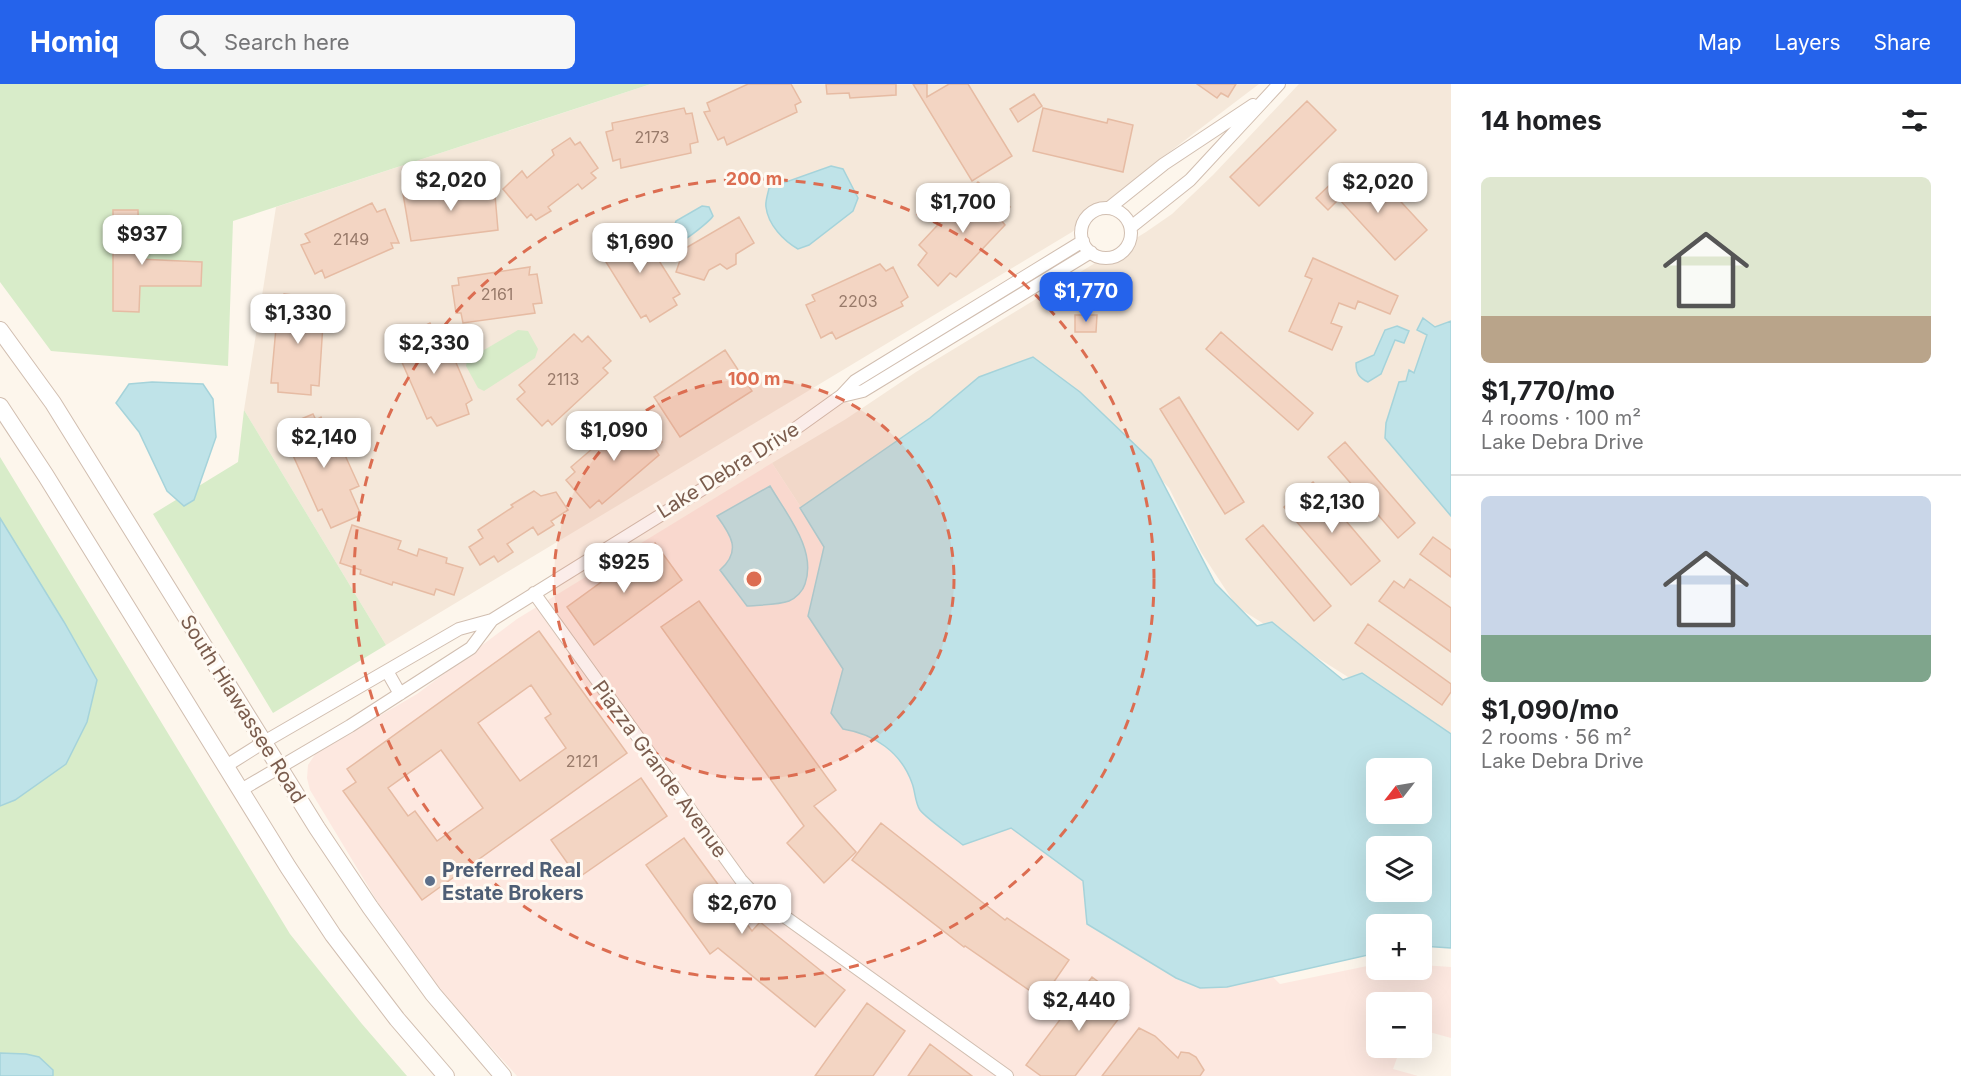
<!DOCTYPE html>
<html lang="en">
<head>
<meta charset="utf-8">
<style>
	:root { --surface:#fff; --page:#f6f6f6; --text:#202124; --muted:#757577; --line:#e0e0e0; --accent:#2563eb }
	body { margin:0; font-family:Inter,sans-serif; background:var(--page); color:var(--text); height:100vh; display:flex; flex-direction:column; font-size:22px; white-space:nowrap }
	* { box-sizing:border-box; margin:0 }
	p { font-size:20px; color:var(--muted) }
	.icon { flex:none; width:33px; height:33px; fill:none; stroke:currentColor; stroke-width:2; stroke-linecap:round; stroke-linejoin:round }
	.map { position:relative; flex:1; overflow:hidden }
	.sheet { display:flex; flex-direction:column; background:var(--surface); width:510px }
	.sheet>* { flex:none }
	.needle { width:39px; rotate:239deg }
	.controls { position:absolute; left:1366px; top:674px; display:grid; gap:12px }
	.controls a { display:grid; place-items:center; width:66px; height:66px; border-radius:9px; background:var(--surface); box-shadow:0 6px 24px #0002; font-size:30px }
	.price { position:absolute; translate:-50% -51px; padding:0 14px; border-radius:12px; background:#fff; color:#222; font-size:20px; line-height:39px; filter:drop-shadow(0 2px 3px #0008) }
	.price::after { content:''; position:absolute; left:50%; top:36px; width:18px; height:14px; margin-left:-9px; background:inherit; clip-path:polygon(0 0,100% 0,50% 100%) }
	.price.selected { background:var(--accent); color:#fff }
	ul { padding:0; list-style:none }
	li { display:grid; align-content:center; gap:12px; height:318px; padding:0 30px }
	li+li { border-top:2px solid var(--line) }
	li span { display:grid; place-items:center; height:186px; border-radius:9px; color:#555 }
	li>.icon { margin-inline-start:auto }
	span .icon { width:108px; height:108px; fill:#fffc; stroke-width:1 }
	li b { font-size:26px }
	h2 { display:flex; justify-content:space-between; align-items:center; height:72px; padding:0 30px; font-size:26px }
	header { display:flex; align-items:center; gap:36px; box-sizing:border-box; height:84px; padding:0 30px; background:var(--accent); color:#fff }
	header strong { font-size:28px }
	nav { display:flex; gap:33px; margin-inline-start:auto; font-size:21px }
	.search { width:420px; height:54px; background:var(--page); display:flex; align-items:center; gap:15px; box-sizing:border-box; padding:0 21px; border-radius:9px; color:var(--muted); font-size:22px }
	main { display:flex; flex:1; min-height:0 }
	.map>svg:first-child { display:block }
	.residential { fill:#f5e8da }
	.commercial { fill:#fde8e0 }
	.green { fill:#d8ecc9 }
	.water { fill:#bfe3e8; stroke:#a5d3da; stroke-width:1.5; fill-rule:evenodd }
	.building { fill:#f3d5c3; stroke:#e6bba3; stroke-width:1.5; fill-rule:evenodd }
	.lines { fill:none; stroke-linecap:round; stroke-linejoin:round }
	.minor-casing { stroke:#d1beb0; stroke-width:14 }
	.tertiary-casing { stroke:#d1beb0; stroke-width:18 }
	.minor { stroke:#fff; stroke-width:12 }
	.tertiary { stroke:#fff; stroke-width:16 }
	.ring { fill:none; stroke:#dc6d51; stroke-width:3; stroke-dasharray:10 8 }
	.service-dot { fill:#5c6f8a; stroke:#fffaf3; stroke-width:2 }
	.labels { text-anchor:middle; stroke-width:6; stroke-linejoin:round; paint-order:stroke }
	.number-label { font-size:16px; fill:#987a6a }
	.street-label { font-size:20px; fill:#7a5c4d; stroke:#fffaf3 }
	.service-label { font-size:20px; font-weight:bold; fill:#4e5e75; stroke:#fffaf3; text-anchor:start }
	.centre { fill:#dc6d51; stroke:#fffaf3; stroke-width:3 }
	.ring-label { font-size:18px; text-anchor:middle; font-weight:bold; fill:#dc6d51; stroke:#fffaf3; stroke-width:6; stroke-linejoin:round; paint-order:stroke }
</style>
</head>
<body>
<header>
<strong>Homiq</strong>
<div class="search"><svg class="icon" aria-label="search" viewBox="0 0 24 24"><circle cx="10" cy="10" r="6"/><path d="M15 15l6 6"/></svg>Search here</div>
<nav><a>Map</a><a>Layers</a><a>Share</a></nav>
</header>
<main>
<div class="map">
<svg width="1451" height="992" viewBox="0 0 1451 992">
	<rect width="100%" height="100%" fill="#fdf6ec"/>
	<path class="residential" d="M651 0H1259L1147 85 1072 148 386 561 244 326 276 123Z
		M1299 0H1451V658L1237 523 1201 468 1169 404 1095 324 802 425 772 379 846 335 916 288 1146 148 1172 130 1213 91Z"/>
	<path class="commercial" d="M772 379 802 425 1280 900 1377 880V885H1422V881L1451 883V954L1422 946V918H1377V963H1401L1393 985 1418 992H517L447 914 389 837 310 706 307 694 308 681 316 669 417 610 517 535Z"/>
	<path class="green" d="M0 0H651L233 137 228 282 51 267 0 198Z
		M518 246 528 247 538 265 535 274 484 307 478 304 466 282 467 276Z
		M244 326 386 561 273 629 153 430 238 378Z
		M0 373 290 850 362 940 407 992H0Z"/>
	<path class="water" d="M831 82 843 85 858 114 853 127 809 161 798 165C784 157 768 141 766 123 765 117 768 110 769 104Z
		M702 122 709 123 713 132C710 137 693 150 687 154L679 152 674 143 676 137Z
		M1423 234 1435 243 1451 237V432L1385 354 1386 339 1399 298 1406 297 1409 286 1414 289 1427 251 1417 246Z
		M1397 242 1409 247 1404 259 1395 256 1381 290 1368 298C1359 294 1356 289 1356 279L1374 271 1385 246Z
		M1033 273 1080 308 1151 376 1215 499 1257 542 1272 538 1343 596 1362 589 1451 650V864L1422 862V840H1377V869L1227 903 1200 904 1176 894 1087 840 1083 797 1011 744 963 761C953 753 926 734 920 726 915 719 915 706 912 699 901 668 874 650 843 645L831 629 843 585 808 532 824 463 800 424 930 334 979 293ZM1377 684H1422V729H1377ZM1377 762H1422V807H1377Z
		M152 298 203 300 213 315 216 353 194 416 184 422 167 407 139 348 116 319 129 300Z
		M770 402C787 431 817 466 805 500 803 507 796 514 789 517 778 521 759 521 747 522L720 486C742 467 731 451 717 432Z
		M0 434 64 538 97 596 87 638 66 680 15 716 0 722Z
		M0 969 26 970 39 973 53 986V992H0Z"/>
	<path class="building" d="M748 0H791L801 18 795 21 797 28 727 61 724 53 718 56 704 28 710 27 707 19Z
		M826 0H896V11L850 14 849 9 827 10Z
		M913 0H927V13L949 0H968L1012 72 972 97Z
		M1197 0H1236L1228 13 1221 9 1217 14Z
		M1034 10 1042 22 1018 38 1010 25Z
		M1307 17 1336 46 1259 122 1230 93Z
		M684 24 686 30 692 29 698 58 690 60 691 69 621 84 620 75 613 77 606 48 613 46 612 39Z
		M1043 24 1107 39 1108 35 1133 41 1123 88 1033 67Z
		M570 54 575 61 580 58 598 84 591 89 596 94 582 105 578 100 548 123 551 127 536 136 531 130 527 134 503 105 522 87 527 94 554 71 552 66Z
		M1338 93 1357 112 1378 93 1427 146 1395 176 1339 115 1328 126 1316 114Z
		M978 98 1010 123 1001 136 1005 141 956 193 950 189 938 202 918 181 927 169 919 161Z
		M494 99 498 146 411 157 403 110Z
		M372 119 377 128 385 125 399 159H391L393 164 325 194 322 186 315 190 301 161 310 158 305 150Z
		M113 126H138L139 175 202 178 201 202H140L139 228 113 227Z
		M739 133 754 159 736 170V180L727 185 720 180 709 186 704 196 676 188 684 165Z
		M630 143 633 149 639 145 680 210 673 214 677 221 650 238 646 231 641 234 601 170 607 167 603 160Z
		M1313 174 1398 212 1390 230 1358 217 1355 225 1339 219 1331 239 1342 243 1332 266 1289 247 1312 195 1305 192Z
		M880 180 886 187 893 183 908 213 901 218 903 222 836 255 832 248 821 254 806 221 815 217 812 211Z
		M530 183 529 191 537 190 542 219 533 220 535 229 463 239 461 229H456L452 202 459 201 458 194Z
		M284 210 320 214 318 223 324 224 319 302 311 301V311L278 308V299H271L278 222 282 223Z
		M1075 231H1097L1096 248H1075Z
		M430 239 435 250 442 246 472 316 466 320 469 330 437 342 431 333 427 335 397 267 403 263 398 255Z
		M1221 248 1313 329 1298 346 1206 265Z
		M574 250 582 258 588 252 611 277 603 284 608 289 552 341 548 336 542 342 517 315 525 308 519 301Z
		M725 266 752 307 680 353 654 313Z
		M1179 313 1244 418 1225 430 1160 325Z
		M313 330 316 336 321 333 323 339 329 336 359 402 350 406 361 431 331 444 322 425 318 427 287 358 293 356 289 340Z
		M628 334 633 340 641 334 662 358 655 365 659 371 602 420 599 416 590 424 566 396 575 388 571 383Z
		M1345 358 1415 439 1398 454 1328 373Z
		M1313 398 1380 477 1351 501 1284 423Z
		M534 407 541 412 556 408 568 426 551 437 554 441 538 451 533 443 507 460 513 468 498 478 494 472 480 481 469 463 483 454 478 446 513 423 511 421Z
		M352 441 401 457 398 465 417 472 419 465 447 474 446 479 463 484 454 511 436 505 434 511 393 498 392 501 360 490 361 486 340 479Z
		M1263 441 1331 522 1314 537 1246 455Z
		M1433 453 1451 466V493L1420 470Z
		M655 459 682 496 594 561 567 523Z
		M1410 495 1451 524V568L1379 517 1394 497 1404 504Z
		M699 517 836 706 814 722 856 768 824 799 787 759 804 742 661 543Z
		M1368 540 1451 600V608L1442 621 1355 559Z
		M539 547 627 669 422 816 343 707 356 698 347 685ZM531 601 551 630 545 634 566 664 520 697 478 639ZM441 666 483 724 437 757 415 727 408 732 388 704Z
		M641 694 667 732 578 794 551 756Z
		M881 739 1005 836 1007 834 1069 876 1042 915 965 862 964 863 852 776Z
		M684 754 752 847 760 838 845 906 815 943 718 864 710 870 646 781Z
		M1092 893 1129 921 1075 992H1041L1026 981Z
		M867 919 905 947 873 992H815Z
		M1139 944 1155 952 1178 974 1181 968 1189 969 1196 973 1204 986 1200 992H1102Z
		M930 960 972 992H908Z"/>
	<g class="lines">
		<defs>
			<path id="minor" d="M1109 124 1164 80 1253 21
				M1081 149a25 25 0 1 1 50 0a25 25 0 1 1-50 0Z
				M1131 143 1190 96 1279 0
				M842 312 863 307 1091 168
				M534 509 741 796 756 812 1007 992
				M387 587 400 610
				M226 682 264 658 459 545 492 536 767 365 841 312 855 297 1083 157
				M241 706 350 642 471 564 492 536"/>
			<path id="tertiary" d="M0 246 53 319 317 744 370 823 433 910 503 992
				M0 322 46 392 288 783 333 851 397 935 446 992"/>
		</defs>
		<use href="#minor" class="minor-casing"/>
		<use href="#tertiary" class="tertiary-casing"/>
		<use href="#minor" class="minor"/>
		<use href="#tertiary" class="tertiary"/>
	</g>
	<circle cx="754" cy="495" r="200" fill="#dc6d51" fill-opacity=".12"/>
	<g class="ring">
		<circle cx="754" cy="495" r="200"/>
		<circle cx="754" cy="495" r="400"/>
	</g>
	<circle class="service-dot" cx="430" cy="797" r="6"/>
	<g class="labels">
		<g class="number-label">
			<text x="652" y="59">2173</text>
			<text x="351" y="161">2149</text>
			<text x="497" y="216">2161</text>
			<text x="858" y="223">2203</text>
			<text x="563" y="301">2113</text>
			<text x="582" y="683">2121</text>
		</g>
		<g class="street-label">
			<text transform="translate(728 386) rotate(-32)" y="7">Lake Debra Drive</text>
			<text transform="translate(243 625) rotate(58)" y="7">South Hiawassee Road</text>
			<text transform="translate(660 685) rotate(54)" y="7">Piazza Grande Avenue</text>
		</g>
		<g class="service-label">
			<text x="442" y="793">Preferred Real<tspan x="442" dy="23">Estate Brokers</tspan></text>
		</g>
	</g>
	<circle cx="754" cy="495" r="9" class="centre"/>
	<g class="ring-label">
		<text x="754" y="101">200 m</text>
		<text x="754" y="301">100 m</text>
	</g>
</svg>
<div class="controls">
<a><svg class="needle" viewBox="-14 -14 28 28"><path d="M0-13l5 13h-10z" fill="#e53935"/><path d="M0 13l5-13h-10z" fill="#757577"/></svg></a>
<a><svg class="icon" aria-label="layers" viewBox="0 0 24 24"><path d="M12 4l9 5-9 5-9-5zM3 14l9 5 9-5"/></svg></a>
<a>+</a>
<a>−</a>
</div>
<b class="price" style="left:451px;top:128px">$2,020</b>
<b class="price" style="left:1378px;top:130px">$2,020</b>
<b class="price" style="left:963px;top:150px">$1,700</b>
<b class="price" style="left:142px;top:182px">$937</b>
<b class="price" style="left:640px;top:190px">$1,690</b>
<b class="price selected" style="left:1086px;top:239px">$1,770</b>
<b class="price" style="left:298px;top:261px">$1,330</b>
<b class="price" style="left:434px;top:291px">$2,330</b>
<b class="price" style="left:614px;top:378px">$1,090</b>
<b class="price" style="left:324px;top:385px">$2,140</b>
<b class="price" style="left:1332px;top:450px">$2,130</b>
<b class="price" style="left:624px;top:510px">$925</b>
<b class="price" style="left:742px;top:851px">$2,670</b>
<b class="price" style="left:1079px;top:948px">$2,440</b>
</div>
<section class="sheet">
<h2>14 homes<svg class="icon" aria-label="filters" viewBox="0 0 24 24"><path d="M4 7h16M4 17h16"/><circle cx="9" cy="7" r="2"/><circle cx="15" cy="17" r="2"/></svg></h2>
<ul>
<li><span style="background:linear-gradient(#dfe7d0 75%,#b9a48a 0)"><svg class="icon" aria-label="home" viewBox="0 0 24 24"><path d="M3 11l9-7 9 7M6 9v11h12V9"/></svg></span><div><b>$1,770/mo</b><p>4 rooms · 100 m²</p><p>Lake Debra Drive</p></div></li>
<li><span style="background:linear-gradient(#c9d6e8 75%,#7fa58c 0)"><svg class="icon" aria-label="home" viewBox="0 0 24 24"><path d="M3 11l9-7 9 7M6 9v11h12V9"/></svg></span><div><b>$1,090/mo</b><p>2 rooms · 56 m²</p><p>Lake Debra Drive</p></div></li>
</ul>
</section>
</main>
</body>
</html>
